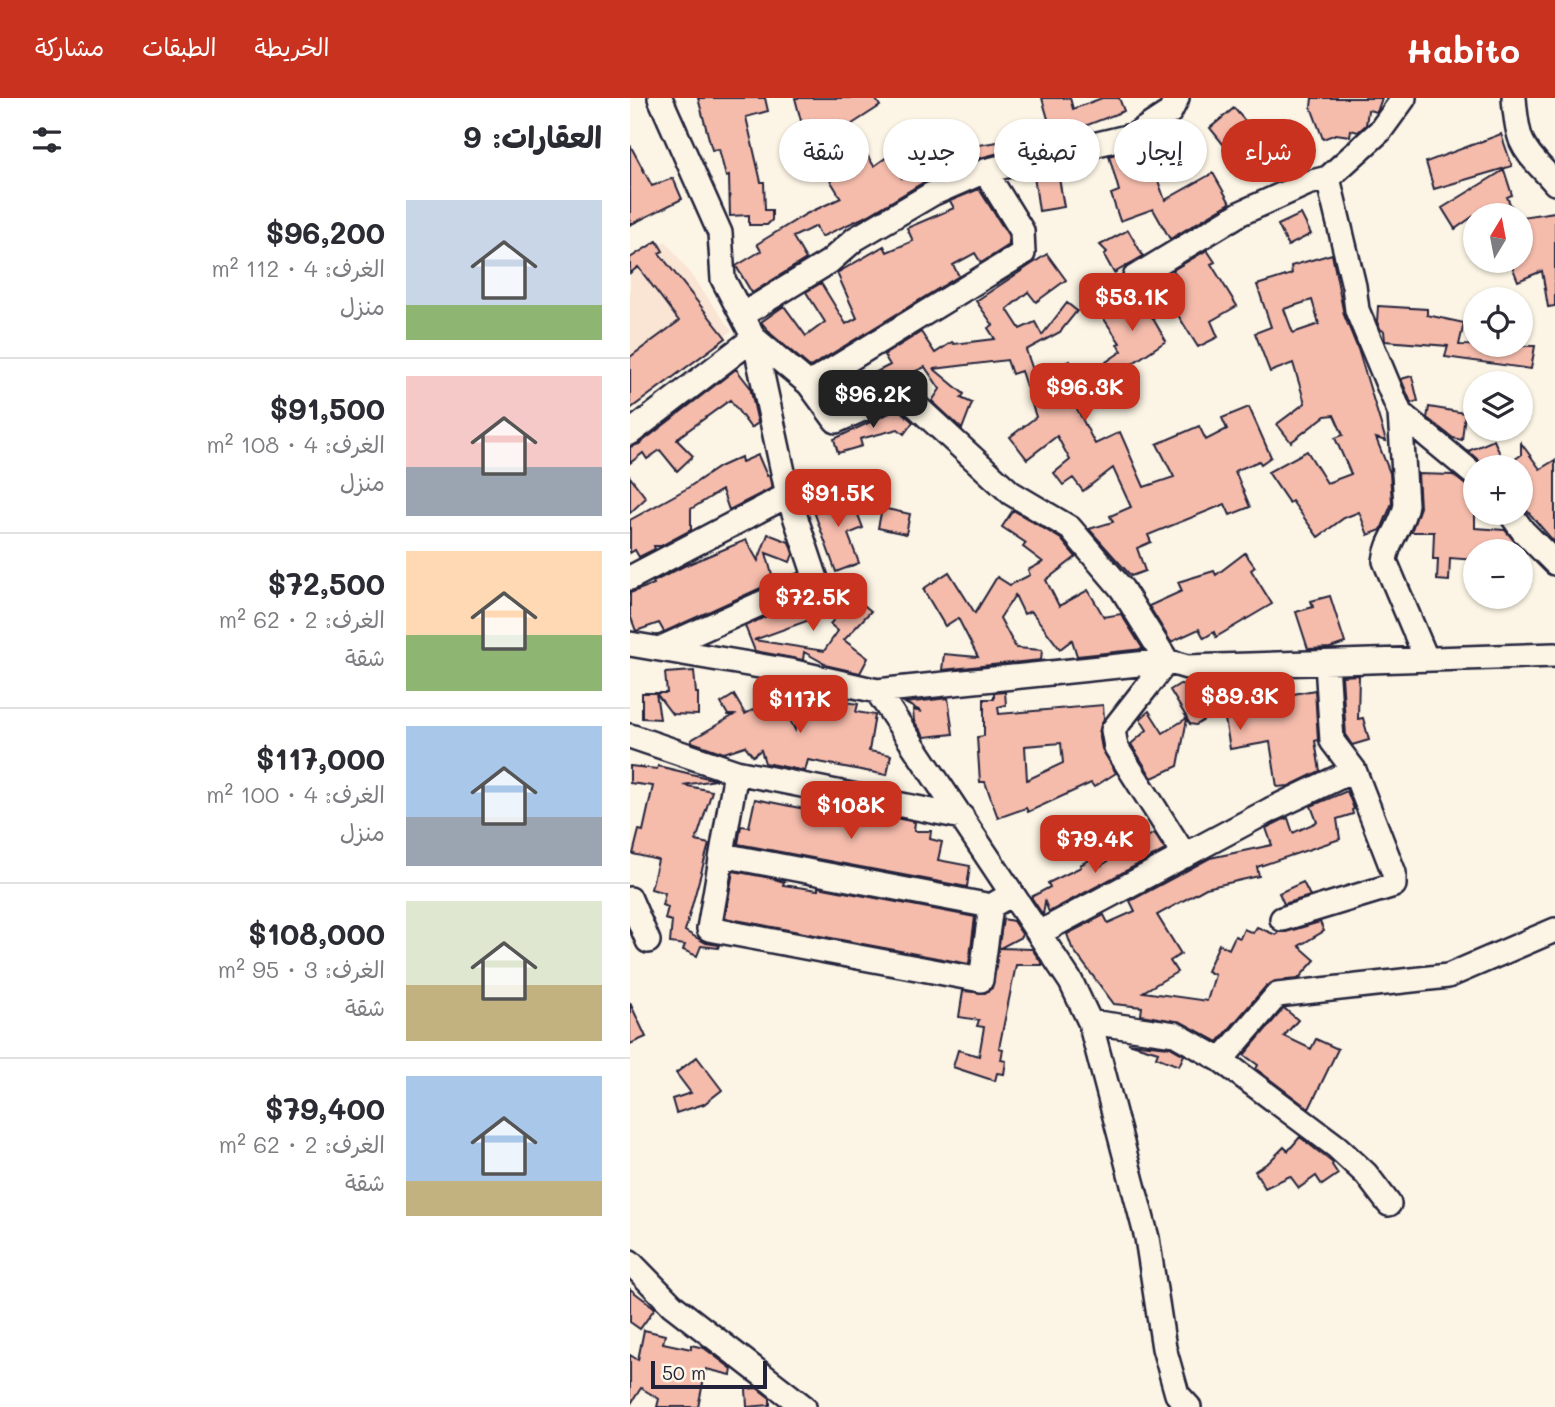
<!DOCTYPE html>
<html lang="ar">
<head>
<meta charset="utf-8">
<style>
	:root { --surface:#fff; --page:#f7f7f7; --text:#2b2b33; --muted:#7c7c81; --line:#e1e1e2; --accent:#c8321e }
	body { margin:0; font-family:Mali,"Playpen Sans Arabic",sans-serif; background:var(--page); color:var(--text); direction:rtl; height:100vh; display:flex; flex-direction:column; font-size:26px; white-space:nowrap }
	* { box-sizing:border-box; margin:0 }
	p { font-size:23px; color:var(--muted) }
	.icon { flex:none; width:38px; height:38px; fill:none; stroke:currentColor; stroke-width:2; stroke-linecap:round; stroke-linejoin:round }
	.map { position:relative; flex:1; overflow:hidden; direction:ltr }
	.details { display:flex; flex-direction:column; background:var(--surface); width:630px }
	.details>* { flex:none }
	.guide { position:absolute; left:21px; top:21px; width:665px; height:63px; direction:rtl; display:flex; gap:14px }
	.needle { width:46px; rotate:10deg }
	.controls { position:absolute; left:833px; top:105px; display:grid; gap:14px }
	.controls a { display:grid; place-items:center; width:70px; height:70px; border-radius:50%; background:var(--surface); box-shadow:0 2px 5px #0004; font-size:35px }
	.scale { position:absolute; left:21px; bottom:18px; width:116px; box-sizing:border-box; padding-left:7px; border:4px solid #22223b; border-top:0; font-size:19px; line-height:24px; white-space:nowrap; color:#22223b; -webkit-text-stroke:5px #fcf5e5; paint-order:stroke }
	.price { position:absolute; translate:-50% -60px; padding:0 16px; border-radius:14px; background:var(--accent); color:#fff; font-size:23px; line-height:46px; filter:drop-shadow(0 2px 4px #0008) }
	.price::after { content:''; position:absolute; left:50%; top:42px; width:21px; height:16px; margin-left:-10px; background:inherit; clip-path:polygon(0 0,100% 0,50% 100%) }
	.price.active { background:#222; color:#fff }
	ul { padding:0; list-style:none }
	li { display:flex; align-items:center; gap:21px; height:175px; padding:0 28px }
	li+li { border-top:2px solid var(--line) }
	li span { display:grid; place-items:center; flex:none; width:196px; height:140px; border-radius:0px; color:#555 }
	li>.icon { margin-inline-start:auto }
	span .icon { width:84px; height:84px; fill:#fffc; stroke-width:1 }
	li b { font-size:30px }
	h2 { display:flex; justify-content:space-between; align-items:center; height:84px; padding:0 28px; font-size:30px }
	.pill { padding:0 24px; border-radius:32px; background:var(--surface); box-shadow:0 2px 5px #0004; font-size:24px; line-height:63px }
	.pill.active { background:var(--accent); color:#fff }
	header { display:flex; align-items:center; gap:42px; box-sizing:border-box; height:98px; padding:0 35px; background:var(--accent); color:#fff }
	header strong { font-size:33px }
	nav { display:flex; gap:38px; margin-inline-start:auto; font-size:24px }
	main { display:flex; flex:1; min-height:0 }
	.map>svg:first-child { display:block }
	.built { fill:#fae4d4 }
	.building { fill:#f5bcac; stroke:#22223b; stroke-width:2; fill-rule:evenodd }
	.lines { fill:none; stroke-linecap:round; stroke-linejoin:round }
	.minor-casing { stroke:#22223b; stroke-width:28 }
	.minor { stroke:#fcf5e5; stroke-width:23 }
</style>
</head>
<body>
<header>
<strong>Habito</strong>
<nav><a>الخريطة</a><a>الطبقات</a><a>مشاركة</a></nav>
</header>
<main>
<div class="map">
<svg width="925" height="1309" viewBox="0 0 925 1309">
	<rect width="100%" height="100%" fill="#fcf5e5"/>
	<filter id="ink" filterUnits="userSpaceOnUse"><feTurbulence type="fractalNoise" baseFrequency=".0143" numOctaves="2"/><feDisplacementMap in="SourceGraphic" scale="14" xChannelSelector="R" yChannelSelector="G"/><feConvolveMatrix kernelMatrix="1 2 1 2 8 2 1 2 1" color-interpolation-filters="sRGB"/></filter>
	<g filter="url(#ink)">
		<path class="built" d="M36 143 102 233 0 310V163Z"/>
		<path class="building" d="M68 0H135L138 13 116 19 131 84H134L135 112H142V122L137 127H119V117L100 118 99 78 96 79 89 51 82 52Z
			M165 0H245L250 8 219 28 220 30 176 42Z
			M412 0H440L443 11 472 0H489L494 13 452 29 454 35 391 50 388 35 420 28Z
			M682 0H752L747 14 738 12 736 27 728 34 721 32 720 38 706 36 693 41 681 9Z
			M604 10 622 31 597 51 580 30Z
			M324 28 336 49 368 44 369 55 350 60 296 83 239 117 191 139 186 128 163 139 176 161 122 195 106 168 131 153 127 146 176 116 211 100 189 64 227 41 244 68 257 59 272 80 297 68 292 60 316 44 311 36Z
			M871 36 882 68 804 91 796 64Z
			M0 47 22 88 43 80 52 101 0 127Z
			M514 48 523 81 527 80 535 102 583 75 600 105 540 141 523 111 490 123 481 96 489 93 479 58Z
			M874 72 882 97 877 99 885 117H845L825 131 812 110Z
			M428 74 434 109 409 113 404 78Z
			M349 91 378 137 379 147 351 165 345 155 323 167 329 178 180 269 141 236 131 224 154 208 176 238 195 224 176 194 191 185 216 226 227 220 207 175 254 148 257 154 283 143 277 130 324 110 320 103Z
			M925 114V208L918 209 912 173 888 183 880 163H891V119Z
			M671 116 681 136 658 148 648 127Z
			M498 132 513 158 484 175 474 157 477 154 470 147Z
			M27 143 33 153 29 155 96 240 0 311V259L49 223 8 169 0 175V160Z
			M577 152 585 164 581 166 607 208 581 223 588 239 568 249 529 187 546 177 543 172Z
			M417 156 436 182 406 204 398 194 377 211 390 231 405 224 412 237 437 205 447 213 430 234 396 252 404 275 440 263 453 303 444 305 465 346 490 334 514 389 544 379 527 346 569 328 576 342 597 331 592 320 619 309 641 359 631 366 629 363 605 373 620 409 600 417 595 406 518 437 521 444 507 450 515 473 501 478 459 431 483 424 480 418 501 409 483 370 453 393 443 380 433 387 424 375 440 362 427 338 397 361 380 339 406 319 391 273 382 276 377 262 304 271 334 296 331 300 342 305 332 331 302 303 310 291 295 269 211 306 203 296 260 267 254 257 291 234 305 255 322 244 324 246 365 241 358 230 363 227 346 203Z
			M702 156 714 217 728 251 756 343 746 340 760 375 762 405 751 432 738 437 729 414 714 420 688 439 662 403 659 405 638 374 677 353 697 385 721 376 705 340 713 337 704 317 695 318 661 344 647 326 675 305 663 265 640 274 625 235 641 229 627 187 662 176 661 168ZM682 202 689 226 663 235 654 211Z
			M508 195 536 243 485 277 476 264 492 253 487 246 490 245 472 218Z
			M748 208 797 211V217L834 225 829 247 905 248 901 271 815 259 818 248 755 243 754 233 751 232 747 224Z
			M106 271 120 289 128 325 121 330 100 302 49 339 47 342 63 358 47 373 30 352 17 361 13 355 0 365V349L9 346Z
			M782 278 788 303 781 305 771 281Z
			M799 309 835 315 832 342 823 340 797 320Z
			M268 311 283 324 274 336 268 331 230 341 232 348 208 355 204 341Z
			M864 342 875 368 891 357V345L910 371 925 362V445L891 406V369H856L838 353Z
			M128 357 137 378 139 377 142 390 99 412 92 392 61 411V432L31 448H24L25 451 9 459 5 452 0 455V422L56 391 89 369 111 359 112 364Z
			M788 376 823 377 837 388 845 391V430L875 432 887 446 886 453H845V462L820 460 819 483 807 482 808 461H803L804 434H781L790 409Z
			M0 379 16 400 0 415Z
			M189 393 195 408 221 398 233 430 218 436 229 465 206 474 178 397Z
			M252 410 280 416 276 436 248 430Z
			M383 412 431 441 446 459 416 482 429 508 458 492 474 519 491 516 513 551 447 558 442 542 430 551 401 513 394 516 385 497 370 520 386 550 412 552 411 562 312 572 314 556 348 559 328 520 315 528 293 491 319 474 345 515 367 479 380 487 400 477 398 472 413 464 393 449 396 445 372 429Z
			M138 436 159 444 163 456 160 464 136 455 144 484 34 534 29 525 6 533 0 517V495L24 486 23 484 54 468 116 442 128 463Z
			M615 455 625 469 621 472 642 506 586 539 584 534 574 540 569 531 541 544 519 508 552 493 548 484 584 473 586 477Z
			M188 495 196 516 124 542 194 553 208 533 200 526 224 499 241 513 214 542 238 560 230 575 199 568 174 554 173 562 125 553 115 528Z
			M700 498 715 545 700 550 678 551 666 514 683 509 681 503Z
			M64 573 66 595H68V617L42 616 26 595H37L35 575Z
			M729 577 728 621 733 620 739 642 722 647 716 638 712 578Z
			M550 586 564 588 561 601 592 587 606 616 644 609 642 600 685 592 688 642 685 643 690 673 659 688 647 689 640 644 600 651 594 615 586 619 584 616 566 627 560 626 557 621 548 668 522 680 501 646 517 632 510 621 519 613 533 635 557 620 540 592Z
			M375 594 376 607 368 609 369 616 473 607 474 620 469 634 472 651 486 675 464 689 461 685 398 714 396 710 368 720 355 684H350L347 639 354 638V601H364V595ZM431 645 433 665 397 682 395 648Z
			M12 595H26L30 621 12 620Z
			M104 597 115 616 149 599 165 632 169 605 189 608 190 600 228 606 226 614 245 617 239 653 261 657 257 677 178 662 175 673 135 665 131 652 123 658 115 648 94 655 62 644 61 642 104 617H98L91 605Z
			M318 600 323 636 295 639 284 623 283 612 292 614 275 605Z
			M0 668 27 671 28 668 86 682 53 687 82 693 66 743 79 746 55 833 76 845 89 847 88 850 71 848 67 858 53 852 55 847 40 845 42 823 35 821 38 809 32 807 35 795 21 791 28 762 3 756 9 732 13 733 23 688 0 685Z
			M717 693 724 711 722 712 723 716 707 721 710 741 627 769 629 778 576 790 527 817 551 856 540 863 547 874 513 894 577 903 585 877 577 873 589 846 599 851 605 838 610 840 614 831 623 835 627 829 646 837 648 834H656L690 824 694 833 669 848 685 862 668 881 645 883 636 888 588 944 551 924 511 917 512 909 484 906 442 850 437 836 474 817 478 825 505 813 500 803 580 760 642 747 636 730 652 722 658 720 663 735 687 724 681 708Z
			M125 701 205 717 207 708 285 724 284 733H301L300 741 312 744 308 762 340 768 337 789 108 746 111 728 119 729Z
			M524 735 535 752 419 814 415 804 413 817 401 799 420 789 418 785 451 769 450 767 463 760 467 770Z
			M103 773 141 780 154 784 153 787 188 792V789L345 819 339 866 95 820Z
			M673 784 680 798 654 806 649 795Z
			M373 821 383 823 392 836 391 839 370 850 402 851 413 867H386L369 950 373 951 371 962 376 963 374 976 367 975 365 983 323 969 328 952 349 958 354 929 347 928 349 922 329 919 333 893 355 895 362 890Z
			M0 905 16 939 0 946Z
			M654 910 668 922 654 938 681 951 686 941 708 951 679 1011 626 971 628 967 614 957Z
			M498 945 540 949 554 957 549 968 526 959 528 954Z
			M67 959 92 992 74 1006 46 1015 42 1001 61 995 46 975Z
			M670 1039 703 1065 702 1067 708 1076 692 1087 686 1078 669 1090 660 1078 635 1090 625 1073 639 1064 654 1049 658 1053Z
			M0 1191 25 1210 10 1231 0 1224Z
			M14 1232 35 1237 33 1245 61 1251V1247L74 1250 102 1271 101 1277 76 1271 68 1309H27L29 1301 11 1290 0 1307V1257L8 1262Z
			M127 1290 140 1300V1307L117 1309 116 1291Z"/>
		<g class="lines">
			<defs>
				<path id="minor" d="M884 0C888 51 893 49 925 85
					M698 80 724 188 727 212 770 315 776 406C773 428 757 442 755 463L796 560
					M505 179 611 115 678 85 698 80 750 33 774 0
					M112 217 199 164 225 141 302 96 355 73 505 37 540 14 547 0
					M179 286 393 155 392 133 355 73
					M770 315 845 377
					M0 335 124 240 179 286 206 323 271 294 381 395 440 430 492 491 537 563 483 632 486 649 555 758
					M880 415 893 433 925 465
					M0 480 158 397
					M0 546 160 573 247 593 537 563 557 569 925 557
					M29 551 186 481 158 397 124 240 93 181 90 135 30 0
					M247 593 441 884 460 924 517 1140 534 1250 547 1296 559 1309
					M0 638 106 674 79 831 351 882 361 808 382 796
					M106 674 332 719
					M92 757 361 808
					M0 801 18 843
					M652 821 764 787V775L724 672 702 643 697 565
					M409 835 640 712 724 672
					M460 924 545 936 591 962 707 1049 736 1076 759 1106
					M591 962 647 897 818 878 925 832
					M0 1164 42 1207 174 1309"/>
			</defs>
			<use href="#minor" class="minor-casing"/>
			<use href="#minor" class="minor"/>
		</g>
	</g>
</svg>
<div class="controls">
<a><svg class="needle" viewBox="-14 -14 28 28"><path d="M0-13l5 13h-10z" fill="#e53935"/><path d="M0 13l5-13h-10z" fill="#7c7c81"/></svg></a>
<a><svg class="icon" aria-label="locate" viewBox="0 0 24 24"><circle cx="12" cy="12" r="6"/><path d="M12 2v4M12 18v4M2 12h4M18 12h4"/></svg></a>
<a><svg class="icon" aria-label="layers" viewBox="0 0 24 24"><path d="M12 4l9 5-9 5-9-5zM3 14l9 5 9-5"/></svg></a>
<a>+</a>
<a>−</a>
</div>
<div class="scale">50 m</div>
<b class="price" style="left:502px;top:235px">$53.1K</b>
<b class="price" style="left:455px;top:325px">$96.3K</b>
<b class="price active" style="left:243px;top:332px">$96.2K</b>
<b class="price" style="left:208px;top:431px">$91.5K</b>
<b class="price" style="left:183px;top:535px">$72.5K</b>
<b class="price" style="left:610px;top:634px">$89.3K</b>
<b class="price" style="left:170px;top:637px">$117K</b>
<b class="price" style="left:221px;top:743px">$108K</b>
<b class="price" style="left:465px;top:777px">$79.4K</b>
<div class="guide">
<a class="pill active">شراء</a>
<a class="pill">إيجار</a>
<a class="pill">تصفية</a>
<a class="pill">جديد</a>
<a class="pill">شقة</a>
</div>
</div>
<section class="details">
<h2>العقارات: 9<svg class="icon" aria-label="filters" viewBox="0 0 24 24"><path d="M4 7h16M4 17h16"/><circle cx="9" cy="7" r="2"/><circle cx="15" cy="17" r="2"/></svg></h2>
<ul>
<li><span style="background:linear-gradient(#c9d6e8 75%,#8fb573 0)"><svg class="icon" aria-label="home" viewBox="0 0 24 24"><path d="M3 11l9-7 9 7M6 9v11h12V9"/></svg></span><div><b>$96,200</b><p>الغرف: 4 · 112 m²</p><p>منزل</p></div></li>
<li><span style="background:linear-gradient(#f6c9c9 65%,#9aa5b1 0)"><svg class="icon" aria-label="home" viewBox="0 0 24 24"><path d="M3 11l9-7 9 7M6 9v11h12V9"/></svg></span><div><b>$91,500</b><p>الغرف: 4 · 108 m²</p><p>منزل</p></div></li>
<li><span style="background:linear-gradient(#ffd9b3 60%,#8fb573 0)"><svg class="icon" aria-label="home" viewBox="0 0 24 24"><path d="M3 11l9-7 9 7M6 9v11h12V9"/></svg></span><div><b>$72,500</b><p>الغرف: 2 · 62 m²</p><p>شقة</p></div></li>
<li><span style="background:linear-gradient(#a9c7e8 65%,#9aa5b1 0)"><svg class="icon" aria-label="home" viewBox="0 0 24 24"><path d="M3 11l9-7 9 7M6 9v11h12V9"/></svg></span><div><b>$117,000</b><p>الغرف: 4 · 100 m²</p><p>منزل</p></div></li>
<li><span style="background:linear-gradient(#dfe7d0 60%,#c2b280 0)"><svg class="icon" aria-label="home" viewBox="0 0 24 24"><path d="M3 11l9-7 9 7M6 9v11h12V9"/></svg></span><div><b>$108,000</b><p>الغرف: 3 · 95 m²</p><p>شقة</p></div></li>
<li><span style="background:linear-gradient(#a9c7e8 75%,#c2b280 0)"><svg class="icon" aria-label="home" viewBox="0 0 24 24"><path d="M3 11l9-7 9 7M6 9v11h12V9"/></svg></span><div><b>$79,400</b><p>الغرف: 2 · 62 m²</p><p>شقة</p></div></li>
</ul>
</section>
</main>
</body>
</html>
